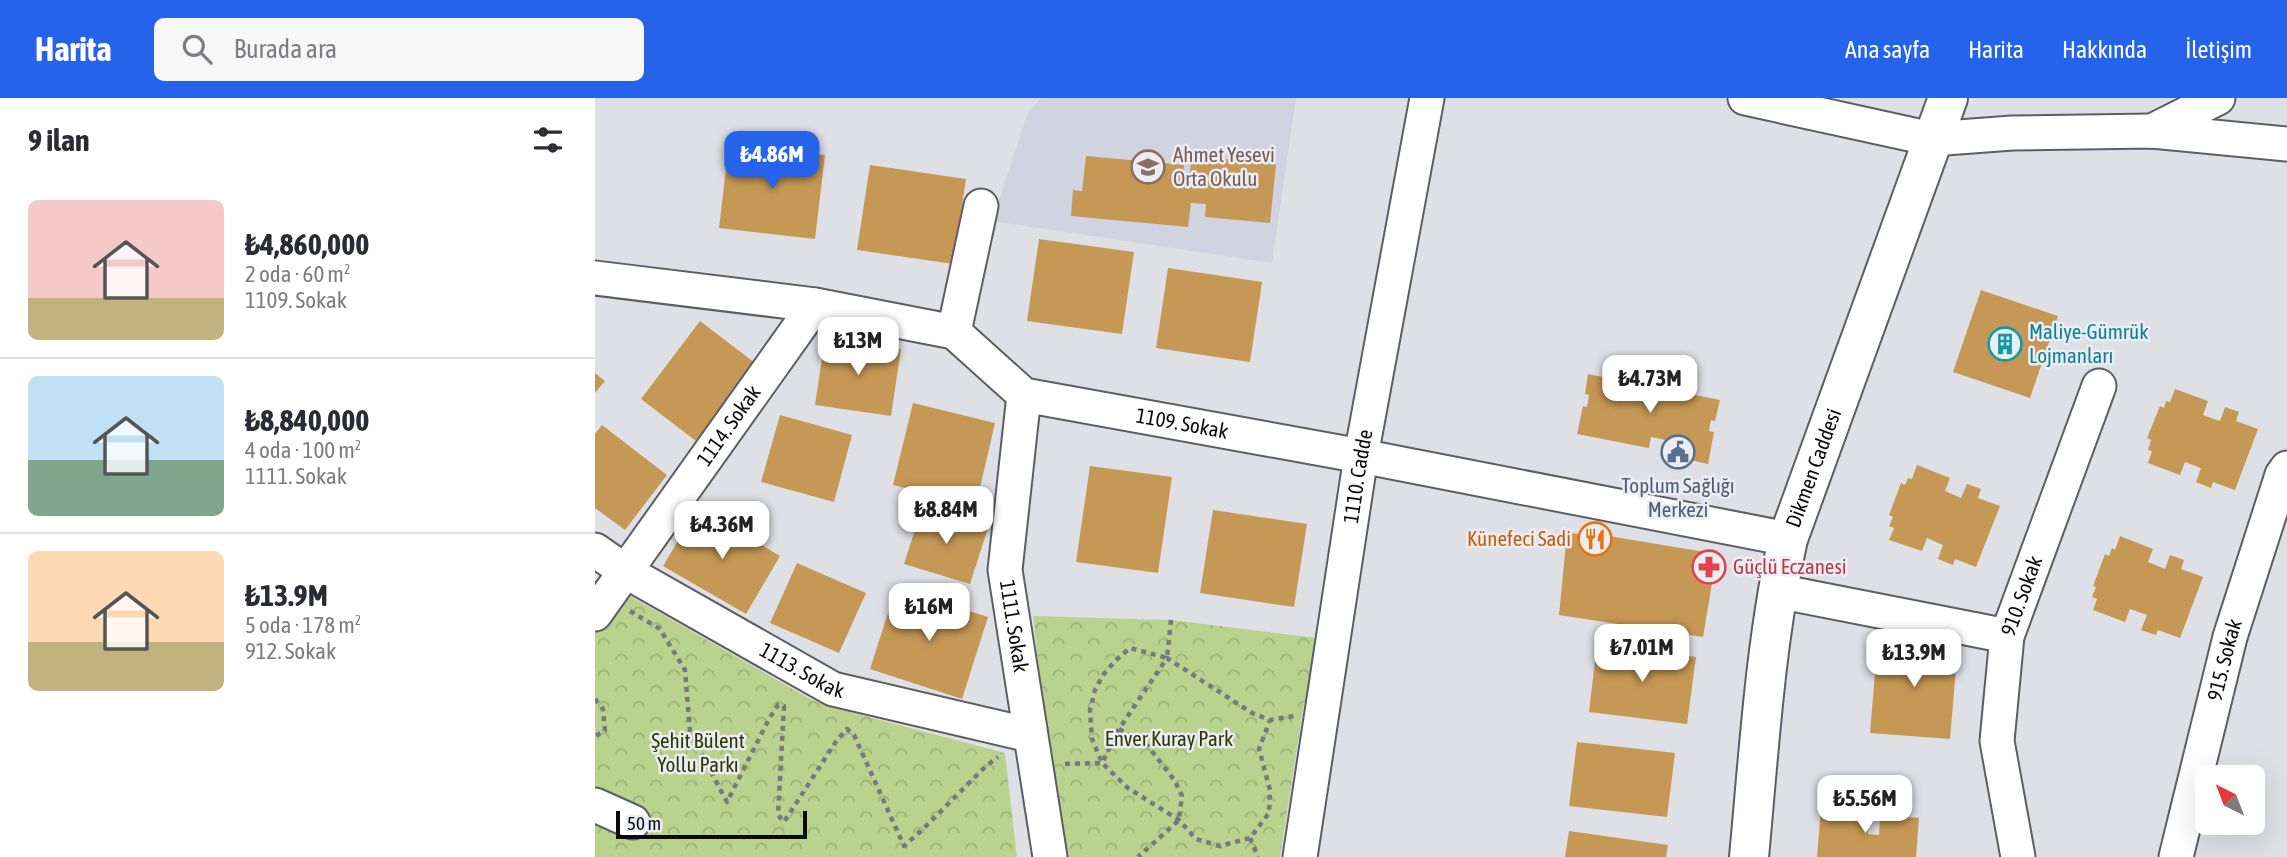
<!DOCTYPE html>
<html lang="tr">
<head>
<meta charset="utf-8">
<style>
	:root { --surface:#fff; --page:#f7f7f7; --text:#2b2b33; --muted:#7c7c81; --line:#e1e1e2; --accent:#2563eb }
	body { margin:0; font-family:"Asap Condensed",sans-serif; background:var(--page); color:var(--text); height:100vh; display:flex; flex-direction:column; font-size:26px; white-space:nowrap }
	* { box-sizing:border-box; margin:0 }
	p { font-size:23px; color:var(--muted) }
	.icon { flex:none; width:38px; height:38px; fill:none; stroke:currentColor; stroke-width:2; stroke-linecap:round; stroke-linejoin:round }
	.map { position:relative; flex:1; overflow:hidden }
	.panel { display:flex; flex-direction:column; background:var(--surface); width:595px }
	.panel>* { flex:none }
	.needle { width:46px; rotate:318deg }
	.buttons { position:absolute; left:1600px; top:667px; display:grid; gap:14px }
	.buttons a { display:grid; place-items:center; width:70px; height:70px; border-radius:10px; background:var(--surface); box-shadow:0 7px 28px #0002; font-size:35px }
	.scale { position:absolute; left:21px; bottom:18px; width:191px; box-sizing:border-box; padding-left:7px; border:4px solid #0c0c0e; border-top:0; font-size:19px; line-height:24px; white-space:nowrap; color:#0c0c0e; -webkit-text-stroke:5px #ecedf4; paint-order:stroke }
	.price { position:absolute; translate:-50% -60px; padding:0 16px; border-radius:14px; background:#fff; color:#222; font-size:23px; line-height:46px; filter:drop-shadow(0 2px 4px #0008) }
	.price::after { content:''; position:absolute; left:50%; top:42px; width:21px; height:16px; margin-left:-10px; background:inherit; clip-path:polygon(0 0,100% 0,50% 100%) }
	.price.active { background:var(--accent); color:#fff }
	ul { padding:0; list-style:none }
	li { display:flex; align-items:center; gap:21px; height:175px; padding:0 28px }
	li+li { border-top:2px solid var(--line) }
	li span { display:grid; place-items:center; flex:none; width:196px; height:140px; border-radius:10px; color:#555 }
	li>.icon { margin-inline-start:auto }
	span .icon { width:84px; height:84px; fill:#fffc; stroke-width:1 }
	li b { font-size:30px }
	h2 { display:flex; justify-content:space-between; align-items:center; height:84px; padding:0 28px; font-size:30px }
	header { display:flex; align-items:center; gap:42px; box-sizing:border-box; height:98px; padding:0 35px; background:var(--accent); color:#fff }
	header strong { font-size:33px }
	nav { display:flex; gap:38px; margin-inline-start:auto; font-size:24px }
	.search { width:490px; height:63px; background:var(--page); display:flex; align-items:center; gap:18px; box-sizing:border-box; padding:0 24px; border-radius:10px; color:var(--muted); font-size:26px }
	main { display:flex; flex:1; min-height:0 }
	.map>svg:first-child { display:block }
	.built { fill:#d1d3e1 }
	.park { fill:url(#park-crowns) }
	.building { fill:#c69855 }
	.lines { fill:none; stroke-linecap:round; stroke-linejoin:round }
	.minor-casing { stroke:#5d5e64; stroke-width:37 }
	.major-casing { stroke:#5d5e64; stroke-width:42 }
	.path { stroke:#78797d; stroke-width:4.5; stroke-dasharray:5 5; stroke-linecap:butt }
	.minor { stroke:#fff; stroke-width:33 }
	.major { stroke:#fff; stroke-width:38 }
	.labels { text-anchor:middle; stroke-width:5; stroke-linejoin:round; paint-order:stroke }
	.education-label { font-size:21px; fill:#785e54; stroke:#ecedf4; text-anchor:start }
	.culture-label { font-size:21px; fill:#0d838f; stroke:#ecedf4; text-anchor:start }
	.street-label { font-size:21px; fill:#0c0c0e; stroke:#ecedf4 }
	.service-label { font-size:21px; fill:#4e5e75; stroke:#ecedf4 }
	.food-label { font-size:21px; fill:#c56008; stroke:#ecedf4; text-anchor:end }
	.health-label { font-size:21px; fill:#be3a42; stroke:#ecedf4; text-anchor:start }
	.park-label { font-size:21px; fill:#2a3a02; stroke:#ecedf4 }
</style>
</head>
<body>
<header>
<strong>Harita</strong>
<div class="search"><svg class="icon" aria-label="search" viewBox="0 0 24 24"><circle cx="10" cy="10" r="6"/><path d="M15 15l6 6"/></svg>Burada ara</div>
<nav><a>Ana sayfa</a><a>Harita</a><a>Hakkında</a><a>İletişim</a></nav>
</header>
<main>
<section class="panel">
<h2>9 ilan<svg class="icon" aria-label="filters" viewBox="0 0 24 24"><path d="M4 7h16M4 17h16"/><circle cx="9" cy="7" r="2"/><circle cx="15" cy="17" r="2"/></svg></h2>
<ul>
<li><span style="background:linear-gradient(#f6c9c9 70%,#c2b280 0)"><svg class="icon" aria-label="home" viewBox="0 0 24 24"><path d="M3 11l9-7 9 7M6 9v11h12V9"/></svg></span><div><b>₺4,860,000</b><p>2 oda · 60 m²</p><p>1109. Sokak</p></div></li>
<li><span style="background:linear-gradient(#bfe0f5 60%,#7fa58c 0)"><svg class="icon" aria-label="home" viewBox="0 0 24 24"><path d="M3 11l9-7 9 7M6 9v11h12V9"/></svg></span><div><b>₺8,840,000</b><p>4 oda · 100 m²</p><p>1111. Sokak</p></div></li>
<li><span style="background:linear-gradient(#ffd9b3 65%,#c2b280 0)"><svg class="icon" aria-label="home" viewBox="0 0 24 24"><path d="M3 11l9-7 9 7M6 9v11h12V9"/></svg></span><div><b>₺13.9M</b><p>5 oda · 178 m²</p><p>912. Sokak</p></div></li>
</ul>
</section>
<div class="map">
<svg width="1692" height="759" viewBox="0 0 1692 759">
	<defs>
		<pattern id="park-crowns" width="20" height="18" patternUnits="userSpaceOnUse" patternTransform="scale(1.75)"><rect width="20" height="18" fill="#b9d28d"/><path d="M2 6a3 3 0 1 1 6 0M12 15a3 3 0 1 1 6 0" fill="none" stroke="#9eb378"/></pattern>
	</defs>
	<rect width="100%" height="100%" fill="#dfe0e6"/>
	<path class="built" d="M446 0H701L677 165 397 123 433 14Z"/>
	<path class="park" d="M28 494 217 602 247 612 410 655 422 759H0V533Z
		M438 518 576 522 722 540 707 618 685 759H471L455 666Z"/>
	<path class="building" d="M134 45 230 57 220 141 124 130Z
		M491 58 589 67 588 79H594L597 58 681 66 675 125 610 119 611 106 596 105 593 129 476 118 478 92 487 93Z
		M275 67 371 81 358 166 262 152Z
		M444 141 539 154 527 236 432 223Z
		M573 170 667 184 655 264 561 250Z
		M1386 192 1463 218 1435 300 1358 274Z
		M105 223 160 265 101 343 46 301Z
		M230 240 306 251 296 318 220 307Z
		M1072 264 1090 268 1085 294 1125 302 1120 323 1116 322 1114 333 1119 334 1113 366 1072 357 1075 343 1056 339 1054 350 982 336 988 308 992 309 994 297 990 296 993 276 1067 291Z
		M0 275 10 283 0 295Z
		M1580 291 1613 303 1608 317 1625 323 1630 309 1644 314 1641 323 1663 331 1640 392 1618 384 1616 390 1601 384 1606 370 1590 364 1585 377 1553 365 1557 353 1553 352 1556 342 1552 340 1565 308 1569 310 1571 303 1575 304Z
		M318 305 400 325 381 407 298 387Z
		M185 317 257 337 239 404 166 384Z
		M7 327 72 377 30 432 0 410V336Z
		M1322 367 1355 380 1350 393 1366 400 1372 386 1386 391 1383 400 1405 408 1381 469 1360 461 1358 467 1343 461 1348 447 1332 440 1327 453 1294 442 1299 430 1294 428 1298 419 1294 417 1306 385 1310 387 1313 380 1317 381Z
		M495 368 577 379 563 475 481 464Z
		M103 409 185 458 151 516 68 468Z
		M327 410 393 430 375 486 309 466Z
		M618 412 712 426 699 509 605 495Z
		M972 435 1014 438 1122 456 1108 539 964 517Z
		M1525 438 1558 451 1553 464 1570 471 1575 457 1589 462 1586 471 1608 479 1585 540 1563 532 1561 537 1546 532 1552 517 1535 511 1530 524 1498 512 1502 501 1497 499 1501 489 1498 488 1510 456 1514 458 1517 450 1520 452Z
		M202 465 271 495 244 555 175 525Z
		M301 490 393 519 367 601 275 571Z
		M1283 540 1363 547 1355 641 1275 635Z
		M1002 546 1101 559 1092 626 994 614Z
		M982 644 1080 655 1072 719 974 708Z
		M1226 709 1275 712 1273 736 1284 737 1285 717 1324 720 1321 759H1222Z
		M974 733 1073 747 1071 759H970Z"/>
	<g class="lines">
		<defs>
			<g id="minor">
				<path d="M1150 0 1337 41 1417 35 1557 33 1692 46"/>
				<path d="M1557 33 1623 0"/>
				<path id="s1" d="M0 180 220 207 359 234 429 297 766 358 1193 441"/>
				<path d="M359 234 386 108"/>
				<path id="s2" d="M429 297 410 472 455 759"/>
				<path id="s3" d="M0 452 30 473 238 591 435 637"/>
				<path d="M1182 493 1412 538"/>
				<path id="s4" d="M0 516 220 207"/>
				<path d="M0 707 38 724"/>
				<path id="s5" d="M705 759 766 358 832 0"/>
				<path id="s6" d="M1423 759 1402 643 1412 538 1504 288"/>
				<path id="s7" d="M1581 759 1635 539 1687 377 1692 370"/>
			</g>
			<g id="major">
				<path id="s8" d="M1154 759C1164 653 1170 546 1193 441L1353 0"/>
			</g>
		</defs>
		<use href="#minor" class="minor-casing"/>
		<use href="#major" class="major-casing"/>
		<path class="path" d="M35 513 65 531 90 572 95 634 132 704 174 621 183 607 189 608 183 717 189 724 242 642 252 631 259 637 309 748 327 732 391 668 403 659
			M576 522 572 560 535 550 520 563 508 577 500 592 495 612 497 641 507 665 533 690 584 722 601 741 625 748 655 740 674 715 675 692 664 651 675 622
			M0 601 8 611 10 633 0 638
			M524 631 553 648 580 683 587 698 584 722 543 759
			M470 666 507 665 524 631 572 560 657 615 675 622 699 618
			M655 740 663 759"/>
		<use href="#minor" class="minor"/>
		<use href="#major" class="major"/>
	</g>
	<defs>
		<symbol id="school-ring" viewBox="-11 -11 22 22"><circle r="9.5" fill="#ecedf4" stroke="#8d6e63" stroke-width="1.5"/><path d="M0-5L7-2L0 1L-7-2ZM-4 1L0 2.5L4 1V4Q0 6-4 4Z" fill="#8d6e63"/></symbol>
		<symbol id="building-ring" viewBox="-11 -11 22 22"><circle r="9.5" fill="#ecedf4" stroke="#0f9aa8" stroke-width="1.5"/><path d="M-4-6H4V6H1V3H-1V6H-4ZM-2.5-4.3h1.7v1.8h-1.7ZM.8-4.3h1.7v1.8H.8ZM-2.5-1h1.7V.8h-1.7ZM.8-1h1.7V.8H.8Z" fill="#0f9aa8"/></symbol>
		<symbol id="civic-ring" viewBox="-11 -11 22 22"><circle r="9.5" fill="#ecedf4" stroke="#5c6f8a" stroke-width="1.5"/><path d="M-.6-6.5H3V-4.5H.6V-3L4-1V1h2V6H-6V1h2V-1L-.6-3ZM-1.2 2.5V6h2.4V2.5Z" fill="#5c6f8a"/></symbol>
		<symbol id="restaurant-ring" viewBox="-11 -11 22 22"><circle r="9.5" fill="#ecedf4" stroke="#e8710a" stroke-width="1.5"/><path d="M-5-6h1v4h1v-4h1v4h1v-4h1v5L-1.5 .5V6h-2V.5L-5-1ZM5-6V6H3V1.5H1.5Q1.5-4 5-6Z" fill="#e8710a"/></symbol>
		<symbol id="pharmacy-ring" viewBox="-11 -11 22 22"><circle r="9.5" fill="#ecedf4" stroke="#e0444e" stroke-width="1.5"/><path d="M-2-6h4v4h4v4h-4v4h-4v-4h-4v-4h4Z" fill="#e0444e"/></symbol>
	</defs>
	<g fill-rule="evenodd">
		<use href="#school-ring" x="534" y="50" width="38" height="38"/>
		<use href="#building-ring" x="1391" y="227" width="38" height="38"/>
		<use href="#civic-ring" x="1064" y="335" width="38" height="38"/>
		<use href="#restaurant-ring" x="981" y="422" width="38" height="38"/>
		<use href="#pharmacy-ring" x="1095" y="450" width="38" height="38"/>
	</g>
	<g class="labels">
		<g class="education-label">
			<text x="578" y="64">Ahmet Yesevi<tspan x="578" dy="24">Orta Okulu</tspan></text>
		</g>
		<g class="culture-label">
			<text x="1434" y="241">Maliye-Gümrük<tspan x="1434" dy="24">Lojmanları</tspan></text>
		</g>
		<g class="street-label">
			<text dy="7" stroke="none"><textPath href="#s1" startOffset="618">1109. Sokak</textPath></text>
			<text dy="7" stroke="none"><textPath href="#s4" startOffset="231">1114. Sokak</textPath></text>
			<text dy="7" stroke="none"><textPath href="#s8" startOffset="396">Dikmen Caddesi</textPath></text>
			<text dy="7" stroke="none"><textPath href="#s5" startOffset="385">1110. Cadde</textPath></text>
			<text dy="7" stroke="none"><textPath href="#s6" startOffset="266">910. Sokak</textPath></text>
			<text dy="7" stroke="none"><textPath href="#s2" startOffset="233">1111. Sokak</textPath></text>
			<text dy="7" stroke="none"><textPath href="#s7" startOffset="203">915. Sokak</textPath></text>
			<text dy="7" stroke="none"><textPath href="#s3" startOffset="240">1113. Sokak</textPath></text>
		</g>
		<g class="service-label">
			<text x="1083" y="395">Toplum Sağlığı<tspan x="1083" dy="24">Merkezi</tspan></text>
		</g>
		<g class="food-label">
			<text x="976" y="448">Künefeci Sadi</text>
		</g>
		<g class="health-label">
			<text x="1138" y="476">Güçlü Eczanesi</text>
		</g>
		<g class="park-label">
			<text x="574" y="648">Enver Kuray Park</text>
			<text x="103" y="650">Şehit Bülent<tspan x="103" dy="24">Yollu Parkı</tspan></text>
		</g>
	</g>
</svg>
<div class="buttons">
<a><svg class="needle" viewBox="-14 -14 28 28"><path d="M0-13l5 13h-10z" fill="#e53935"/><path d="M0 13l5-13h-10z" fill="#7c7c81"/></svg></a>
</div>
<div class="scale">50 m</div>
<b class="price active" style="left:177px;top:93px">₺4.86M</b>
<b class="price" style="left:263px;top:279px">₺13M</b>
<b class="price" style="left:1055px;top:317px">₺4.73M</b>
<b class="price" style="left:351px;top:448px">₺8.84M</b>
<b class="price" style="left:127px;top:463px">₺4.36M</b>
<b class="price" style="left:334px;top:545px">₺16M</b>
<b class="price" style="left:1047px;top:586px">₺7.01M</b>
<b class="price" style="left:1319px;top:591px">₺13.9M</b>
<b class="price" style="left:1270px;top:737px">₺5.56M</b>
</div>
</main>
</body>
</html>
